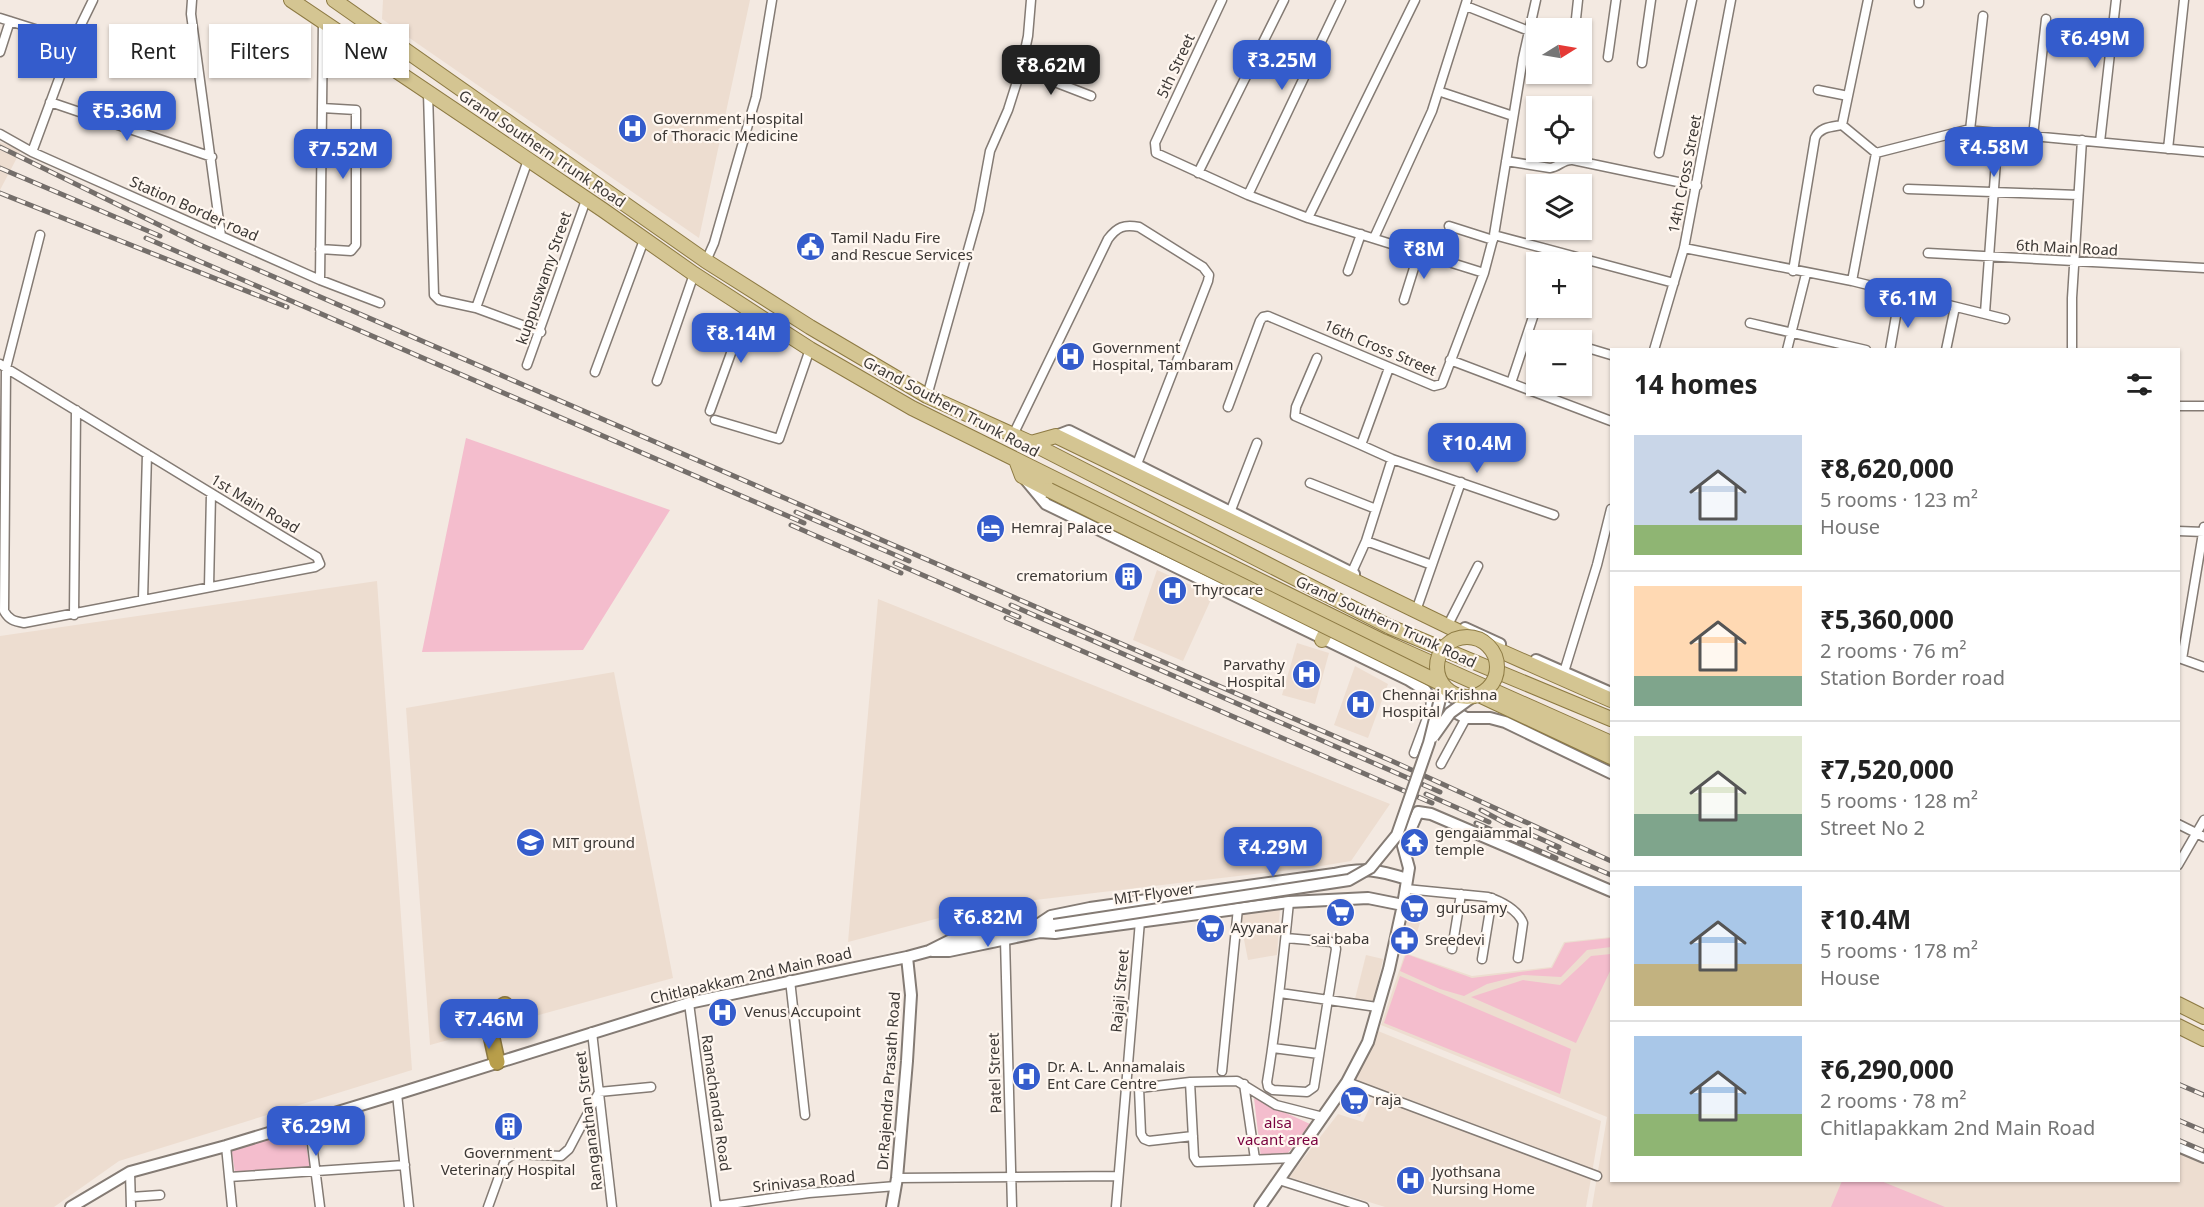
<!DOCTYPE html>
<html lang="en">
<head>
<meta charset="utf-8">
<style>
	:root { --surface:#fff; --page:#f2f2f2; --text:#222; --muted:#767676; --line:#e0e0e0; --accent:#345ccc }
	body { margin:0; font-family:"Noto Sans",sans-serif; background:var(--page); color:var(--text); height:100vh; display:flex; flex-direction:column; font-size:22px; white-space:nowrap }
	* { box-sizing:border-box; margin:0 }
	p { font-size:20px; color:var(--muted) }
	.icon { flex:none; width:33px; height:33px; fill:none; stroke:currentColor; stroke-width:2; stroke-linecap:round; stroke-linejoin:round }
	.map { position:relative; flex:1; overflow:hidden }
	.details { position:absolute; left:1610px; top:348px; width:570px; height:834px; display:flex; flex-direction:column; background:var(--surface); border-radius:0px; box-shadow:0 2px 4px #0004 }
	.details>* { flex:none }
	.guide { position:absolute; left:18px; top:24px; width:570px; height:54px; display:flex; gap:12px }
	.needle { width:39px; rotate:79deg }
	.tools { position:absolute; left:1526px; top:18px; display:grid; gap:12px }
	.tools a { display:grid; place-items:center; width:66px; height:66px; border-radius:0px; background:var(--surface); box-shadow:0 2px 4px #0004; font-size:30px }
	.price { position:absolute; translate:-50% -51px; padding:0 14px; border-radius:12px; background:var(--accent); color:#fff; font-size:20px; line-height:39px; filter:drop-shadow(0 2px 3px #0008) }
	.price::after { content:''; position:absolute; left:50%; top:36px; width:18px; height:14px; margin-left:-9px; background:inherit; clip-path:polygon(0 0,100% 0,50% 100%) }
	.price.selected { background:#222; color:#fff }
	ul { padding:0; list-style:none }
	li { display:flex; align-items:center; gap:18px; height:150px; padding:0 24px }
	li+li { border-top:2px solid var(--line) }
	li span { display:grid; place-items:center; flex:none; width:168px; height:120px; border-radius:0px; color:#555 }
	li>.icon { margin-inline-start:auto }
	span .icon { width:72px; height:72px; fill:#fffc; stroke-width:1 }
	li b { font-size:26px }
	h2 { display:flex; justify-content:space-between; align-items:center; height:72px; padding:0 24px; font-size:26px }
	.chip { padding:0 21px; border-radius:0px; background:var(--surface); box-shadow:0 2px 4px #0004; font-size:21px; line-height:54px }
	.chip.selected { background:var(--accent); color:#fff }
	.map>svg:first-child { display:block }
	.built { fill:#edddd0 }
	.green { fill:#f4bdcd }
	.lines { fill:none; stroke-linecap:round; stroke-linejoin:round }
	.minor-casing { stroke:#847b74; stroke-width:11 }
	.tertiary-casing { stroke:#847b74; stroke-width:14 }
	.primary-casing { stroke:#8d7a43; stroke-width:16 }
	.motorway-casing { stroke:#8d7a43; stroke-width:18 }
	.minor { stroke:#fff; stroke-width:8 }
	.tertiary { stroke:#fff; stroke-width:10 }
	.primary { stroke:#d4c592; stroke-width:14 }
	.motorway { stroke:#b89e4a; stroke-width:15 }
	.rail-casing { stroke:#746e6a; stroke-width:5 }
	.rail { stroke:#fff7f0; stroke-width:3; stroke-dasharray:9; stroke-linecap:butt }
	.tertiary-bridge-casing { stroke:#847b74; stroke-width:14; stroke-linecap:butt }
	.primary-bridge-casing { stroke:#8d7a43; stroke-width:16; stroke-linecap:butt }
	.tertiary-bridge { stroke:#fff; stroke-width:10 }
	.primary-bridge { stroke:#d4c592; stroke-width:14 }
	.labels { text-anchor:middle; stroke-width:4.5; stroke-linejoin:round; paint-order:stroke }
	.street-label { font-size:15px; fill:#3c3835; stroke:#fff7f0 }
	.poi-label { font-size:15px; fill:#3c3835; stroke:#fff7f0; text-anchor:start }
	.park-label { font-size:15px; fill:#79003f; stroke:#fff7f0 }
</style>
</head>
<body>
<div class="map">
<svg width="2204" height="1207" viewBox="0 0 2204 1207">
	<rect width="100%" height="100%" fill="#f3e9e1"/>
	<path class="built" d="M383 0H750L699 238 382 19Z
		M0 142 21 150 0 190Z
		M1157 570 1213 595 1183 661 1133 640Z
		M377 581 412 1070 119 1161 54 1207H0V636Z
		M878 599 1320 776 1390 804 1351 861 1315 867 985 906 848 942Z
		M1297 643 1329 653 1315 704 1282 695Z
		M1355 666 1388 684 1368 738 1334 725Z
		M614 672 673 978 430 1045 406 708Z
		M1411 900 1426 903 1412 949 1400 944Z
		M1280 908 1277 955 1248 960 1239 914Z
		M1611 937V1180H2178V1152L2204 1164V1207H1592L1607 1117 1381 1025 1405 953 1472 976 1551 967 1564 942Z
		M1366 955 1383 959 1372 1009 1354 1003Z
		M1378 1031 1601 1121 1586 1207H1385L1289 1177 1338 1114 1363 1122 1377 1091 1355 1080Z
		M1353 1091 1368 1099 1360 1117 1343 1109Z"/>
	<path class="green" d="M466 438 670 510 583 650 422 652Z
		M1611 938V947L1587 950 1561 977 1523 975 1487 984 1464 996 1440 989 1400 971 1406 954 1472 978 1552 968 1565 943Z
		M1611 954V969L1576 1043 1471 997 1523 980 1560 985 1591 956Z
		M1400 976 1571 1049 1560 1094 1384 1023Z
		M1254 1098 1310 1124 1288 1153 1261 1158Z
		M303 1127 310 1168 235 1172 231 1147Z
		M1842 1181H1881L1945 1207H1831Z"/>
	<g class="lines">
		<defs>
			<path id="minor" d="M192 0 191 14 221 236
				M1222 0 1155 143 1156 153 1248 195 1308 218 1484 273
				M1868 0 1842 125 1876 153 1966 130 2204 152
				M1919 3V0
				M1466 6 1529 31
				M0 18 73 41
				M1575 28 1578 0
				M0 52 10 21
				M1608 57 1616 0
				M1642 63 1651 0
				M1021 69 1091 96
				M1818 90 1848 96
				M428 93 434 295 439 300 476 308 541 332
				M1444 93 1513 116
				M50 102 212 157
				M1970 130 1983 16
				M0 134 32 152 320 280 380 303
				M2033 136 2046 19
				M2100 142 2116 0
				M2168 149 2184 0
				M32 152 73 41 93 0
				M1659 153 1692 0
				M1506 161 1550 168C1559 167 1563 159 1573 160L1697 186
				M1198 173 1284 0
				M1908 189 2078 195
				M1248 195 1341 0
				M1308 218 1415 0
				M1449 226 1493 240
				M1494 235 1674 283
				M1374 238 1432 111 1467 0
				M1684 248 1852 281 2005 319
				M320 249 351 251 356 245V110L322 108
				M1928 253 2204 268
				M706 261 714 243 756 97 772 0
				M1348 271 1361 234
				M1793 271 1815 138C1820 127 1831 127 1842 125
				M320 280 323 21
				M1852 281 1876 153
				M1404 300 1419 252
				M476 308 528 160
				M1985 313 1998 133
				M1750 323 1866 350
				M1581 346 1611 355
				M1654 350 1684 248 1731 0
				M1787 350 1806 274
				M1890 350 1900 293
				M1946 350 1955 307
				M2072 350V298L2082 140
				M1317 358 1296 407 1295 416 1361 445
				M1450 360 1611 421
				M0 364 6 368C110 431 213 495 317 557L320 564 315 567 24 623C14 621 9 620 4 611L6 368 40 235
				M527 365 586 200
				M1389 368 1361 445 1392 459 1554 515
				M595 372 644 240
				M657 381 694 274
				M1511 383 1536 308
				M927 396 979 211 990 151 1008 110 1021 69 1028 36 1031 0
				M2178 406H2204
				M1228 407 1260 321 1263 317 1268 316 1434 386 1442 384 1484 273 1494 235 1523 58 1536 0
				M710 411 747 309
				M715 420 779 439 810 349
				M1013 435 1108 239C1117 227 1124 224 1139 227L1203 267 1209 275 1208 281 1137 464
				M1310 483 1376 509
				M1231 510 1257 443
				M2178 531 2204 532
				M1366 541 1432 565
				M1352 572 1366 541 1392 459
				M209 587 211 494
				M143 599 147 454
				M1418 605 1461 482
				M74 615 76 410
				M1450 621 1478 566
				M2179 658 2204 667
				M2182 659 2204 527
				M1564 672 1597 565 1611 509
				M1414 753 1430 710 1431 699
				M1441 764 1466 718
				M2178 824 2204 837
				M2178 865 2204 820
				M1406 889 1488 897C1501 901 1518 910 1523 923L1518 958
				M1286 938 1331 942 1335 945 1336 949 1314 1087 1307 1092 1273 1090 1268 1087 1267 1082C1277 1022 1283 962 1289 902
				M1005 939 1012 1207
				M1452 949 1461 894
				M1482 959 1492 898
				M790 980 805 1115
				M1280 993 1377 1007
				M689 1003 716 1207
				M592 1032 612 1207
				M1273 1048 1319 1054
				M1222 1071 1238 908
				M1190 1082 1194 1157 1197 1162 1294 1158
				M1347 1082 1597 1176
				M1244 1084 1255 1159
				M397 1094 409 1207
				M309 1120 320 1207
				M1193 1136 1149 1141 1144 1139 1141 1134 1139 1088 1190 1082 1237 1081 1276 1105 1323 1117
				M226 1146 232 1207
				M130 1172 131 1207
				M229 1177 405 1165
				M897 1178 1118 1176
				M1279 1180 1364 1207
				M131 1197 160 1195
				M716 1206 809 1193 896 1186
				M488 1207 505 1160 514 1154 561 1156 569 1149 599 1092 651 1087
				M1116 1207 1140 921"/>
			<path id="tertiary" d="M1056 436 1069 431 1354 574
				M1026 480 1046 504 1409 680 1425 690 1431 699 1466 718H1490L1505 722 1611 773
				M1465 628 1500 644
				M1536 660 1611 693
				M1039 924 1051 916 1090 908 1334 874C1364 867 1378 870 1407 879
				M932 951H949L1040 932 1055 933 1289 902 1368 898 1403 905
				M2178 1146 2204 1157
				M71 1207 130 1172 226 1146 397 1094 689 1003 907 957 929 951 949 941 1039 924 1054 925
				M892 1207 897 1178 907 1061 911 995 907 957
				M1260 1207 1347 1082 1368 1042 1389 969 1403 905 1409 868 1403 846 1418 812 1431 814 1611 891"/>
			<path id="primary" d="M291 0 603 210 694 274 810 349 912 408 1382 641 1611 743
				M334 0 706 261 810 327 927 396 1031 443 1390 627 1611 719
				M1031 443 1056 436 1470 637
				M1016 460 1022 476 1049 490
				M1322 640 1332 619
				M1489 646 1611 700
				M1479 695 1611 757
				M2178 1004 2204 1017
				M2178 1026 2204 1039"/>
			<path id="motorway" d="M497 1062 487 1016 505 1005"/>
		</defs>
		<use href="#minor" class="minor-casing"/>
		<use href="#tertiary" class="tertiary-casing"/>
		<use href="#primary" class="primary-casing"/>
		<use href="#motorway" class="motorway-casing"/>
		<use href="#minor" class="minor"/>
		<use href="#tertiary" class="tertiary"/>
		<use href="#primary" class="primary"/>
		<use href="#motorway" class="motorway"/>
		<defs>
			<path id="rail" d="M0 147 198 244 1392 761 1611 861
				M0 168 160 236
				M0 193 287 307
				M146 238 804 523
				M796 512 909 561
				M791 525 901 573
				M895 563 1019 617
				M1011 605 1440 792
				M1006 618 1432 803
				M1426 794 1489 822
				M1481 810 1505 823 1559 847
				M1476 823 1556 858
				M1549 848 1611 875
				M2178 1084 2204 1095
				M2178 1120 2204 1131
				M2178 1140 2204 1151"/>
		</defs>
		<use href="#rail" class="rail-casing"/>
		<use href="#rail" class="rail"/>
		<defs>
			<path id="tertiary-bridge" d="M1433 737 1450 713 1472 697
				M1054 925 1349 880 1370 868 1397 835 1429 743 1443 687"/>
			<path id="primary-bridge" d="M1049 490 1440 683
				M1437 667a30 30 0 1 1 60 0a30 30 0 1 1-60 0Z"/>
		</defs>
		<use href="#tertiary-bridge" class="tertiary-bridge-casing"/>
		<use href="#primary-bridge" class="primary-bridge-casing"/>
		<use href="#tertiary-bridge" class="tertiary-bridge"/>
		<use href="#primary-bridge" class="primary-bridge"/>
	</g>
	<defs>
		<symbol id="hospital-disc" viewBox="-11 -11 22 22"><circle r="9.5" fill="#345ccc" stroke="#fff7f0"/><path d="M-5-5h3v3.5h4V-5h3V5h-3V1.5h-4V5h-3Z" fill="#fff"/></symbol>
		<symbol id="civic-disc" viewBox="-11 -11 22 22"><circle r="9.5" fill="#345ccc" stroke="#fff7f0"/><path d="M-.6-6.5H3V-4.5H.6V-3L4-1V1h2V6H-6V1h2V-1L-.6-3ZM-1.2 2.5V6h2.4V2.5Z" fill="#fff"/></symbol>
		<symbol id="hotel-disc" viewBox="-11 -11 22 22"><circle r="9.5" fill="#345ccc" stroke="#fff7f0"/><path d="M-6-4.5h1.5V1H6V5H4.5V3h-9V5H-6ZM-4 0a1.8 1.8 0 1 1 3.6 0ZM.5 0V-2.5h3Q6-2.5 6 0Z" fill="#fff"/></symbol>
		<symbol id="building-disc" viewBox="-11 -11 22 22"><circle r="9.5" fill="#345ccc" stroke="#fff7f0"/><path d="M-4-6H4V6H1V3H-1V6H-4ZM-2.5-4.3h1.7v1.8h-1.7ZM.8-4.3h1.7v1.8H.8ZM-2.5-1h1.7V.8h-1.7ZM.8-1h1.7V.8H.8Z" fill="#fff"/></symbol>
		<symbol id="temple-disc" viewBox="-11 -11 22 22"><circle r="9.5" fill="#345ccc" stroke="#fff7f0"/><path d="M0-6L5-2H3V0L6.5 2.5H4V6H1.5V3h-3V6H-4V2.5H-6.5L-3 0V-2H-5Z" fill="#fff"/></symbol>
		<symbol id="university-disc" viewBox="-11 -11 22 22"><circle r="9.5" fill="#345ccc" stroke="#fff7f0"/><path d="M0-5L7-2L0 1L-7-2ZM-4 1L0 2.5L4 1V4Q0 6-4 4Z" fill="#fff"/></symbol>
		<symbol id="supermarket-disc" viewBox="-11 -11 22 22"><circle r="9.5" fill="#345ccc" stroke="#fff7f0"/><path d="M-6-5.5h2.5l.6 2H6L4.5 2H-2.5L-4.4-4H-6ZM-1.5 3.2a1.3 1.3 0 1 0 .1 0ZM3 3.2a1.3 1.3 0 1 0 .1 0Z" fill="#fff"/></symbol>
		<symbol id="pharmacy-disc" viewBox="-11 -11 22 22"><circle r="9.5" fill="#345ccc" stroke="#fff7f0"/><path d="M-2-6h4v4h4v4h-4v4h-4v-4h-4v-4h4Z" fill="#fff"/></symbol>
	</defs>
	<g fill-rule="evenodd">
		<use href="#hospital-disc" x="616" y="112" width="33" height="33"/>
		<use href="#civic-disc" x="794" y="230" width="33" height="33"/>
		<use href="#hospital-disc" x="1054" y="340" width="33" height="33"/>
		<use href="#hotel-disc" x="974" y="512" width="33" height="33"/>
		<use href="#building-disc" x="1112" y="560" width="33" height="33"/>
		<use href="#hospital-disc" x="1156" y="574" width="33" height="33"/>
		<use href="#hospital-disc" x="1290" y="658" width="33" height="33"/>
		<use href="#hospital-disc" x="1344" y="688" width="33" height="33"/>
		<use href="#temple-disc" x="1398" y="826" width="33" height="33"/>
		<use href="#university-disc" x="514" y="826" width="33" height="33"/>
		<use href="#supermarket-disc" x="1398" y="892" width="33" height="33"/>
		<use href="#supermarket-disc" x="1324" y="896" width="33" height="33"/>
		<use href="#supermarket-disc" x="1194" y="912" width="33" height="33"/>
		<use href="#pharmacy-disc" x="1388" y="924" width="33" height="33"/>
		<use href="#hospital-disc" x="706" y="996" width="33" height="33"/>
		<use href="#hospital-disc" x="1010" y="1060" width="33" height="33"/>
		<use href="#supermarket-disc" x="1338" y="1084" width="33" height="33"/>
		<use href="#building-disc" x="492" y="1110" width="33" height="33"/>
		<use href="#hospital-disc" x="1394" y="1164" width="33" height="33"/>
	</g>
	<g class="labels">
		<g class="street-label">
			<text transform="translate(1176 66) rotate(-65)" y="5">5th Street</text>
			<text transform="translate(542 149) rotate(34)" y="5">Grand Southern Trunk Road</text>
			<text transform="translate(1685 174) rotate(-79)" y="5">14th Cross Street</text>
			<text transform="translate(194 209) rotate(24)" y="5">Station Border road</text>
			<text transform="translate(2067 248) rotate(3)" y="5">6th Main Road</text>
			<text transform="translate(544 278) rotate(-71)" y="5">kuppuswamy Street</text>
			<text transform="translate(1380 348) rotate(23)" y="5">16th Cross Street</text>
			<text transform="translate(951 407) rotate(28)" y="5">Grand Southern Trunk Road</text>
			<text transform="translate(255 504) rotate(31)" y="5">1st Main Road</text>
			<text transform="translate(1386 622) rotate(25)" y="5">Grand Southern Trunk Road</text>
			<text transform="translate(1154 894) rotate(-8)" y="5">MIT Flyover</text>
			<text transform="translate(751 976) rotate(-13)" y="5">Chitlapakkam 2nd Main Road</text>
			<text transform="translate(1120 991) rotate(-85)" y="5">Rajaji Street</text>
			<text transform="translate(995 1073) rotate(-92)" y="5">Patel Street</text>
			<text transform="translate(889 1081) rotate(-86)" y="5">Dr.Rajendra Prasath Road</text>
			<text transform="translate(716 1103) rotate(82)" y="5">Ramachandra Road</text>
			<text transform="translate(589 1121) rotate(-97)" y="5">Ranganathan Street</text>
			<text transform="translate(804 1182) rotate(-6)" y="5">Srinivasa Road</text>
		</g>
		<g class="poi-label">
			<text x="653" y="124">Government Hospital<tspan x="653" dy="17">of Thoracic Medicine</tspan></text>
			<text x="831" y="243">Tamil Nadu Fire<tspan x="831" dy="17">and Rescue Services</tspan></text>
			<text x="1092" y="353">Government<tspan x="1092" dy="17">Hospital, Tambaram</tspan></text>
			<text x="1011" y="533">Hemraj Palace</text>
			<text x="1108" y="581" text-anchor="end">crematorium</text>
			<text x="1193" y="595">Thyrocare</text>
			<text x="1285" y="670" text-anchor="end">Parvathy<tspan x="1285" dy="17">Hospital</tspan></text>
			<text x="1382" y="700">Chennai Krishna<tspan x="1382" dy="17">Hospital</tspan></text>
			<text x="1435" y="838">gengaiammal<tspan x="1435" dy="17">temple</tspan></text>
			<text x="552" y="848">MIT ground</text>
			<text x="1436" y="913">gurusamy</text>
			<text x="1231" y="933">Ayyanar</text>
			<text x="1340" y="944" text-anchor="middle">sai baba</text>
			<text x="1425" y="945">Sreedevi</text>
			<text x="744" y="1017">Venus Accupoint</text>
			<text x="1047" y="1072">Dr. A. L. Annamalais<tspan x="1047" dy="17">Ent Care Centre</tspan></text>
			<text x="1375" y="1105">raja</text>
			<text x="508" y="1158" text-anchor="middle">Government<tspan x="508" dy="17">Veterinary Hospital</tspan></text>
			<text x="1432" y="1177">Jyothsana<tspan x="1432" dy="17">Nursing Home</tspan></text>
		</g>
		<g class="park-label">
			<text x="1278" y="1128">alsa<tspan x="1278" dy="17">vacant area</tspan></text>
		</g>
	</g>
</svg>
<div class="tools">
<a><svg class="needle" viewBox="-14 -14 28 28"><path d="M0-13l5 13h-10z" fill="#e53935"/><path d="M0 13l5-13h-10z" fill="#767676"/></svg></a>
<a><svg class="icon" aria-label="locate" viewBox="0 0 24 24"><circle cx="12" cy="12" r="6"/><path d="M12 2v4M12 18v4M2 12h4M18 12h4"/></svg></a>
<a><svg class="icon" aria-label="layers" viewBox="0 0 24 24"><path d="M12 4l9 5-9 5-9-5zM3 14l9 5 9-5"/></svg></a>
<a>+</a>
<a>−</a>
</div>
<b class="price" style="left:2095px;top:69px">₹6.49M</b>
<b class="price" style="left:1282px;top:91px">₹3.25M</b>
<b class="price selected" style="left:1051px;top:96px">₹8.62M</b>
<b class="price" style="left:127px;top:142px">₹5.36M</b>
<b class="price" style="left:1994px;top:178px">₹4.58M</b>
<b class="price" style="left:343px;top:180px">₹7.52M</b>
<b class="price" style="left:1424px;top:280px">₹8M</b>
<b class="price" style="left:1908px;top:329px">₹6.1M</b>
<b class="price" style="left:741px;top:364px">₹8.14M</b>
<b class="price" style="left:1477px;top:474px">₹10.4M</b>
<b class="price" style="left:1273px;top:878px">₹4.29M</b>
<b class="price" style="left:988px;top:948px">₹6.82M</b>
<b class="price" style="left:489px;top:1050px">₹7.46M</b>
<b class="price" style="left:316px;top:1157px">₹6.29M</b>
<div class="guide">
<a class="chip selected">Buy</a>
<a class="chip">Rent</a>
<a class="chip">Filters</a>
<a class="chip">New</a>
</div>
<section class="details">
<h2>14 homes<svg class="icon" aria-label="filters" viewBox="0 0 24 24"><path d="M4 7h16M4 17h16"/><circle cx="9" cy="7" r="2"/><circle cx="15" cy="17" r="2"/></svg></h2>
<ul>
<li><span style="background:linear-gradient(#c9d6e8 75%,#8fb573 0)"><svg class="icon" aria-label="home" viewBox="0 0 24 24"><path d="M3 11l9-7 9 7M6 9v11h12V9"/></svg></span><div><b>₹8,620,000</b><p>5 rooms · 123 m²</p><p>House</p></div></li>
<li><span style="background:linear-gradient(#ffd9b3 75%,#7fa58c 0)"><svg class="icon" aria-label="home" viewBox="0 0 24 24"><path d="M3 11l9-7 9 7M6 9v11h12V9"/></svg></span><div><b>₹5,360,000</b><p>2 rooms · 76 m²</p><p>Station Border road</p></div></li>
<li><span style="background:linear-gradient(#dfe7d0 65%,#7fa58c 0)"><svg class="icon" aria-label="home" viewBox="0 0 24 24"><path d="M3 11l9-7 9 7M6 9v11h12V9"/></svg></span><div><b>₹7,520,000</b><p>5 rooms · 128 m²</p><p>Street No 2</p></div></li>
<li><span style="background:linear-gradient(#a9c7e8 65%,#c2b280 0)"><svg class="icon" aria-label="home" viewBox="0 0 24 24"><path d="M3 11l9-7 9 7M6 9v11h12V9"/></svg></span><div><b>₹10.4M</b><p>5 rooms · 178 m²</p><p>House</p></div></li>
<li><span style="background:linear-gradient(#a9c7e8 65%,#8fb573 0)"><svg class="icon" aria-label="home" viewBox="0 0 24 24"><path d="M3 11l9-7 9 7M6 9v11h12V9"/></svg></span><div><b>₹6,290,000</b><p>2 rooms · 78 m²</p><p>Chitlapakkam 2nd Main Road</p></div></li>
</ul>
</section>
</div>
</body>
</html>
